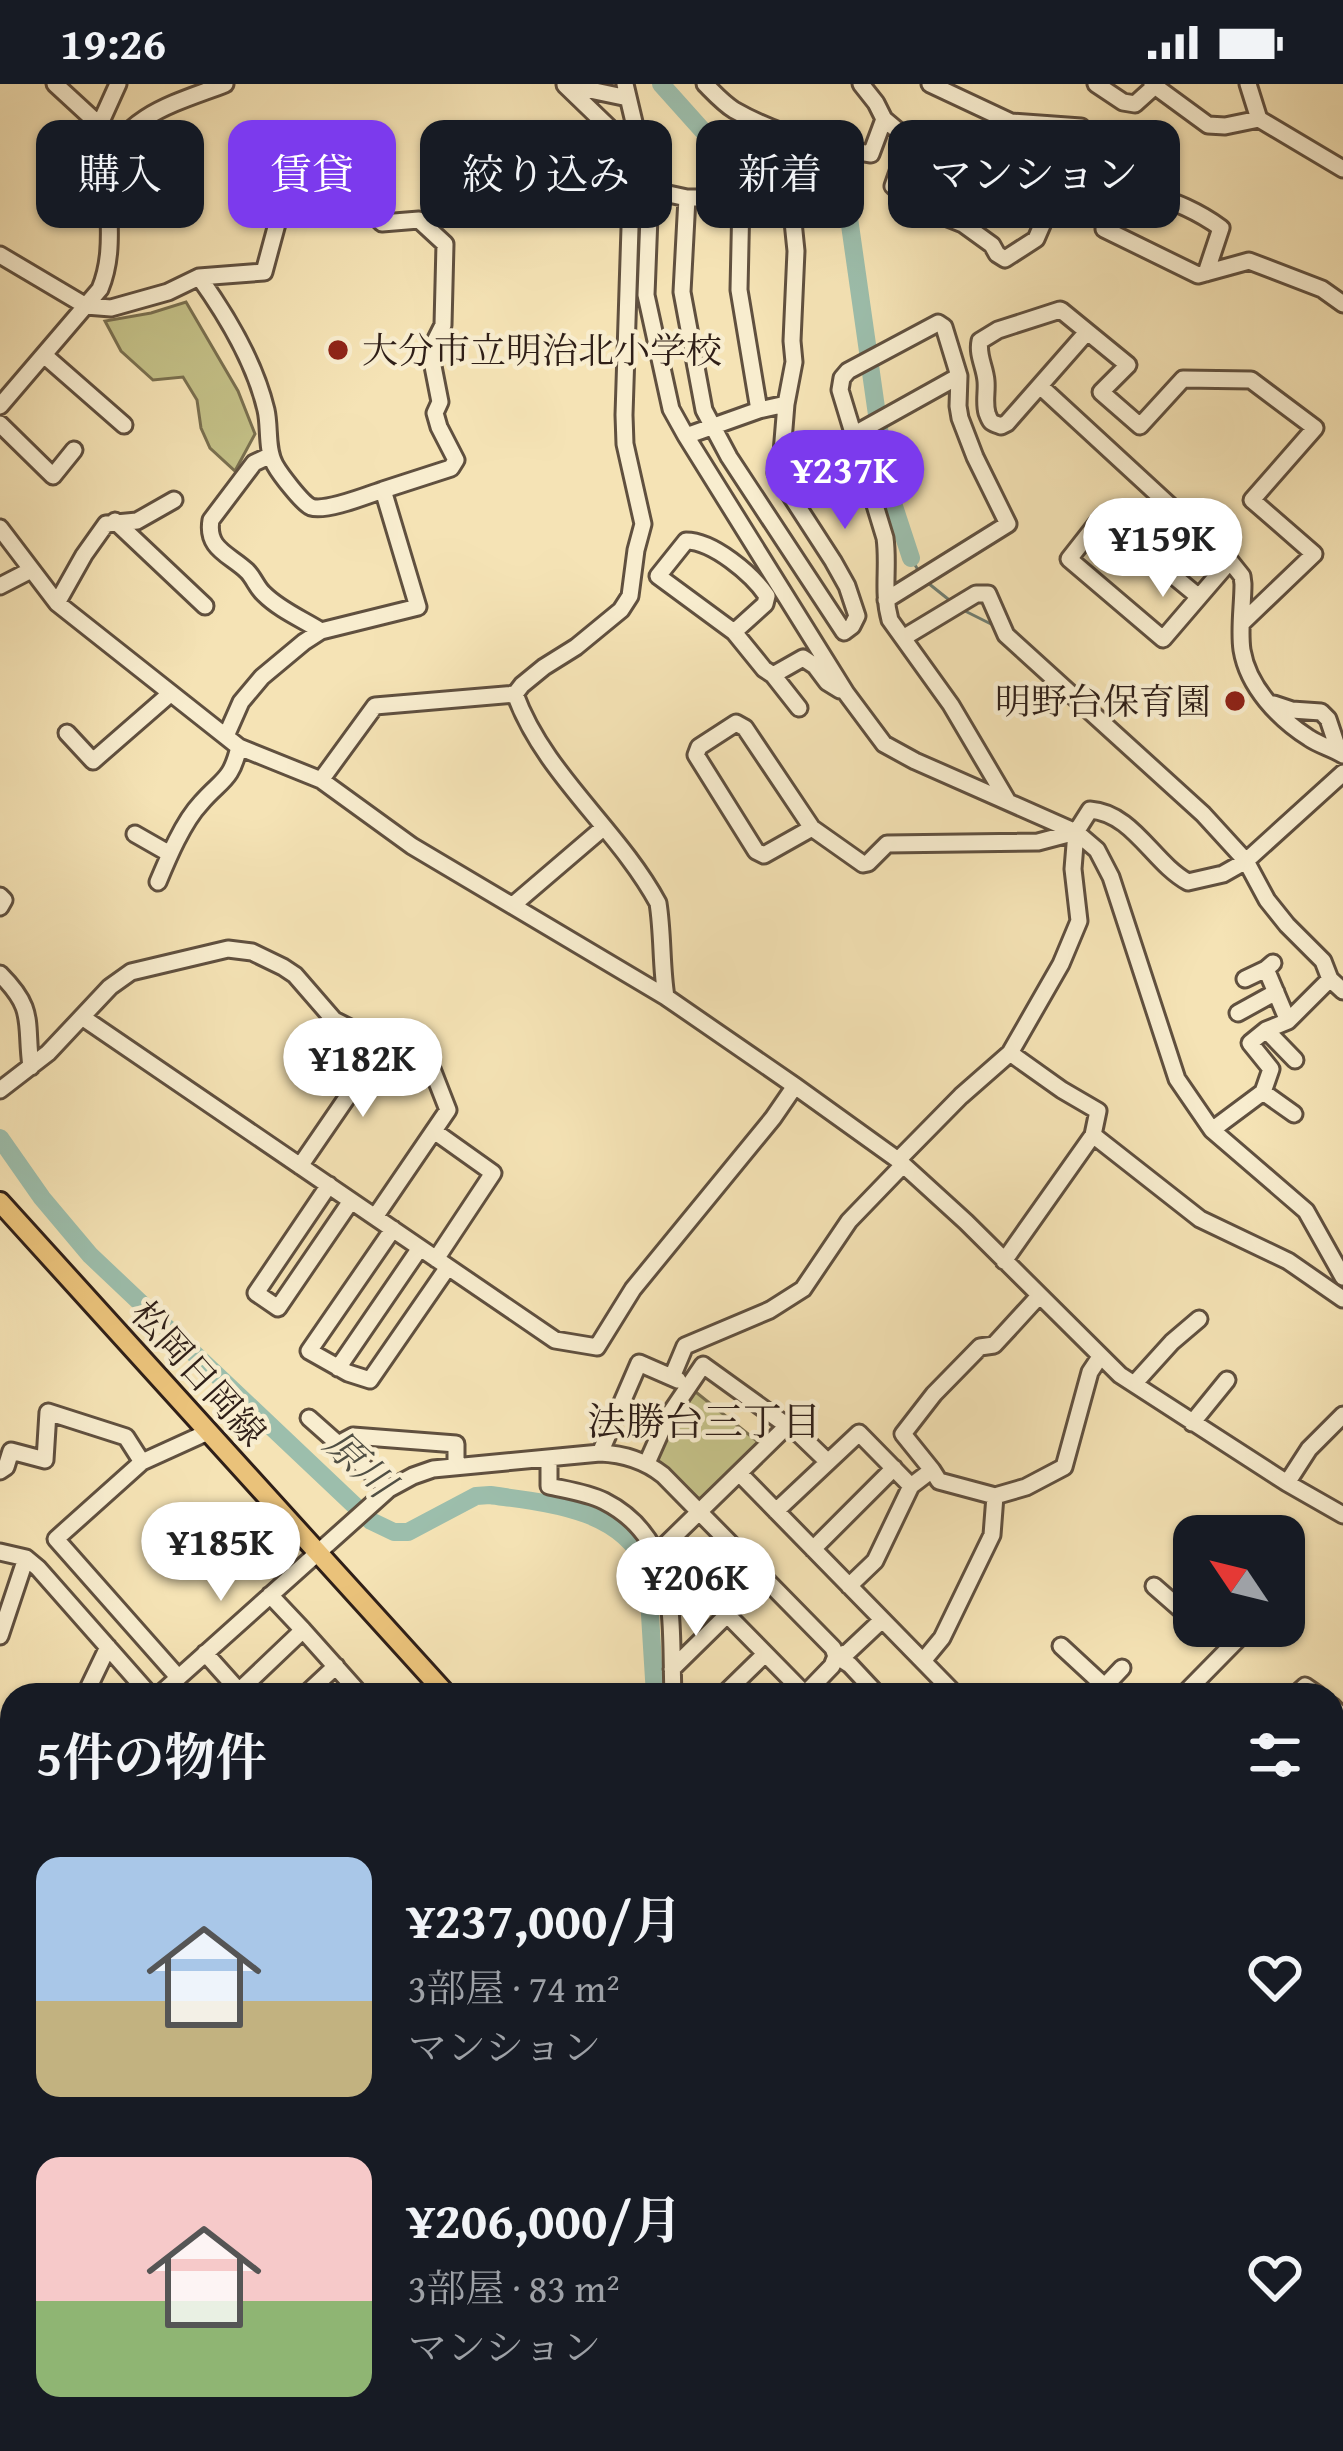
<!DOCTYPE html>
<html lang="ja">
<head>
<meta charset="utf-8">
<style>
	:root { --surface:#171b24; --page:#20242c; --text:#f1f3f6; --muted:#9ea1a6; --accent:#7c3aed }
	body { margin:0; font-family:"Gentium Book Plus","Noto Serif JP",serif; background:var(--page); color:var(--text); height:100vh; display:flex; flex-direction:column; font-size:45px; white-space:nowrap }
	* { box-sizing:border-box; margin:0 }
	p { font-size:39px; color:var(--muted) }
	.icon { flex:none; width:66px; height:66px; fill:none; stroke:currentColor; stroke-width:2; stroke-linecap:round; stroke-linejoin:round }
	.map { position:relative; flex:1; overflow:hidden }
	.details { position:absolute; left:0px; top:1599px; width:1344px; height:768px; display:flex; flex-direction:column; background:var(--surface); border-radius:36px 36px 0 0; box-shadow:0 3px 9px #0004 }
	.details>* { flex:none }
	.guide { position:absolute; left:36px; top:36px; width:1272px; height:108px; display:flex; gap:24px }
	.needle { width:78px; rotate:305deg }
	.buttons { position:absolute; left:1173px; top:1431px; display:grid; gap:24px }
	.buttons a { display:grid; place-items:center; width:132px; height:132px; border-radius:24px; background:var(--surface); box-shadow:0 3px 9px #0004; font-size:60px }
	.price { position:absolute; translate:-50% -102px; padding:0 27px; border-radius:42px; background:#fff; color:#222; font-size:39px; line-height:78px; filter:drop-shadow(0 3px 6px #0008) }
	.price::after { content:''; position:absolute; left:50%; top:72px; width:36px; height:27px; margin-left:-18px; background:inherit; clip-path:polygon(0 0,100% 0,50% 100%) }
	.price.current { background:var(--accent); color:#fff }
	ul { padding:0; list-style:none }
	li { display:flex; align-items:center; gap:36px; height:300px; padding:0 36px }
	li span { display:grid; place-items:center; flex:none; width:336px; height:240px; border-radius:24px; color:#555 }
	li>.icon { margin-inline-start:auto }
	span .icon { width:144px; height:144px; fill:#fffc; stroke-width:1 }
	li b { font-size:51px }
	h2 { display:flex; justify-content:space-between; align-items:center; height:144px; padding:0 36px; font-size:51px }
	.pill { padding:0 42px; border-radius:24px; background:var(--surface); box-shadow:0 3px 9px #0004; font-size:42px; line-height:108px }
	.pill.current { background:var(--accent); color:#fff }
	.status { display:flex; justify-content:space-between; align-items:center; height:84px; padding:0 60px; background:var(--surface); direction:ltr }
	.status svg { height:33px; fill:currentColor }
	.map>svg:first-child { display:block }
	.green { fill:#c4c188; stroke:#7a7050; stroke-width:3 }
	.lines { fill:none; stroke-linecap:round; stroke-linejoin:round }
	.stream { stroke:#707e71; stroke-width:3 }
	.river { stroke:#9cbeac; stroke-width:18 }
	.minor-casing { stroke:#60503f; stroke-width:21 }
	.major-casing { stroke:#2f1f18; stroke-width:24 }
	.minor { stroke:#f8edcf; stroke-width:15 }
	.major { stroke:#eac27a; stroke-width:18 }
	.poi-dot { fill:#8f2418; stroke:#f8edcf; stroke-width:4.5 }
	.labels { text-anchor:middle; stroke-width:9; stroke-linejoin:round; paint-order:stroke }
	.poi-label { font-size:36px; fill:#2f1f18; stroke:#f8edcf; text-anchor:start }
	.street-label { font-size:36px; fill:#2f1f18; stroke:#f8edcf }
	.neighbourhood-label { font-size:39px; fill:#2f1f18; stroke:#f8edcf }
	.water-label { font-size:39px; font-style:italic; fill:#504f44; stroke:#f8edcf }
</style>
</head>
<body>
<div class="status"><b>19:26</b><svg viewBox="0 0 49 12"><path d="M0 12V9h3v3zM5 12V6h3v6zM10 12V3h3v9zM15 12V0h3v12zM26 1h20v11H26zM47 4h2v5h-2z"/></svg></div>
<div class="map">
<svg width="1343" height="2367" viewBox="0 0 1343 2367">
	<rect width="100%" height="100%" fill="#f5e3b5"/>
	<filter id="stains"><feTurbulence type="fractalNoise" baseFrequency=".00167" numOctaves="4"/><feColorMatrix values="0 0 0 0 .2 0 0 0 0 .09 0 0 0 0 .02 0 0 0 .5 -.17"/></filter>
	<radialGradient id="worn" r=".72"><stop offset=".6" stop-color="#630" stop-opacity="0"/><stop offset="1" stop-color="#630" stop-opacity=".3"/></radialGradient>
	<path class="green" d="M186 218 238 307 255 350 235 387 210 364 201 344 197 316 183 293 153 296 121 267 105 237 151 229Z
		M692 1305 762 1361 706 1415 698 1414 657 1377C656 1352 678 1327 692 1305Z
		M12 1690V1751L0 1760V1691Z
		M12 1753V2113L0 2104V1765Z
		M0 2133 12 2141V2184L0 2201Z
		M424 2355H661L648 2367H416Z"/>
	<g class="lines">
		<path class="stream" d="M911 474 918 486
			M928 499 953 519
			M961 525 995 542"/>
		<path class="river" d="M661 0 704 48 784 80 849 134 887 401 911 474
			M0 1054 42 1114 90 1171 371 1437 394 1448H408L476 1412 490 1411C546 1419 621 1424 647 1483L655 1611
			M1332 2254 1343 2248"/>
		<defs>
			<path id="minor" d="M55 0 118 58
				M625 0 650 106 646 211 671 325 686 352 846 609 884 660 915 677 1076 748 1097 766 1111 793 1177 995 1212 1046 1306 1127 1343 1193
				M705 0C714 9 723 19 734 26 776 50 824 63 871 70L884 35
				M861 0 876 19 884 35 909 56 1004 99 1062 95 1082 83 1091 60 1081 43 1011 38 930 0
				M1096 0 1123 18 1135 20 1155 2
				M1152 0 1208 41 1225 42 1259 35
				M1248 0 1259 35 1343 85
				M566 1 628 14
				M99 42 118 0
				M909 56 893 102 930 127 963 140 992 161 997 170 1005 175 1036 155 1062 95
				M1082 83 1123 99 1104 145 1198 191 1249 177 1322 205 1343 220
				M1123 99C1160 114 1188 120 1221 144L1206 189
				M650 106 687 114H741L739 206 759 326 686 352
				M687 114 682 208 704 326 729 373 844 548 852 542 857 532 847 502 833 477 776 389 782 369 786 320
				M741 114H785L791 118 796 167 792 257 794 278 786 320 759 326
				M0 171 86 222 111 224 168 208 199 193 264 188 284 114C311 111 346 95 371 106L373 130 382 139 419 136 445 160 443 241 433 261 431 272 440 318 435 329 439 343 456 376 451 384 383 406
				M199 193C227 232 255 279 266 326 270 343 266 365 275 381 280 390 302 419 311 423 326 428 368 411 383 406L418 523 321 547 304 558 262 593 241 618 226 652
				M1087 248 1007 339 1001 342C991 338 991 340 987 329 984 318 987 308 986 297 985 283 977 271 980 257L998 246 1060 226 1062 227 1128 281 1101 308 1140 342 1183 295 1251 296 1315 344 1252 416 1314 470 1243 538
				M44 271 124 341
				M1040 302 1230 477 1242 492 1243 500C1243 521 1239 545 1242 566 1248 603 1279 635 1309 654 1319 661 1332 664 1343 671
				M0 322 100 205C110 181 110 157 109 131 109 116 105 98 108 84 120 31 182 17 225 0
				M0 340 53 392 74 366
				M853 351 959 292
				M271 371 254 379 211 436C206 465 229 470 247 487 254 494 257 504 264 510 280 526 302 535 321 547
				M1102 433 1199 513 1163 555 1069 475Z
				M115 437 205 522
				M0 444 57 519 239 663 321 696 412 762 666 913 795 1002 898 1076 966 1138 1120 1291 1287 1399 1343 1431
				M0 502 31 486
				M1199 513 1230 477
				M886 516 1008 440 975 373 960 334 958 322 959 292 944 243 938 239 848 287 842 294 840 306 885 454C889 482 882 508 890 536L951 621 1007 716
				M57 519 84 471 106 440 137 437 174 416
				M734 548 765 520 767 512C752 490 713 457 686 457L658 492 734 548 764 585 773 591 803 574 815 582 827 598 840 606
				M903 554 976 510H988L1006 551 1203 730 1246 777 1267 816 1287 841 1323 877 1330 895 1343 907
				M773 591 799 624
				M515 610C544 690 618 745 658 819 663 851 661 882 666 913
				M1274 620 1292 626 1321 628 1328 635 1339 668
				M736 639 745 644 812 744 764 771 756 767 696 671 699 663Z
				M67 649 93 677 171 609
				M321 696 375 622 515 610 522 601 544 583 576 563 621 526 630 512 636 466 643 440 625 360 624 331 632 81 623 57 565 1
				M812 744 863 780 868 779 887 760 1038 758 1076 748
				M135 750 170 770
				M158 798C168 774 183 738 201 719 222 695 231 697 239 663
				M0 812 4 816 0 823
				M513 821 603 744
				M1273 879 1266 885 1288 937
				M0 890C36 926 25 937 31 983
				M1245 895 1266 885
				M1238 929 1276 908
				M82 933 555 1256 597 1263 633 1205 773 1034 795 1002
				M1266 946 1295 976
				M0 1006 48 969 110 903 131 888 228 865 252 868 283 883 295 891 334 936 432 985 448 1026 375 1133
				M1263 1008 1294 1030
				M1212 1046 1263 1008 1271 985 1250 959 1266 946 1288 937 1330 895
				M434 1047 493 1089 436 1175
				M1093 1051 1200 1135 1288 1177 1343 1215
				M898 1076 961 1012 1010 969 1061 880 1079 837 1073 785 1076 748 1090 726C1133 729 1153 779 1188 798L1223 790 1246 777 1343 689
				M300 1082 383 961
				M329 1101 256 1209 278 1224 351 1117
				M393 1145 309 1267 348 1289 370 1296 448 1183
				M1004 1177 1093 1051 1098 1027 1062 1006 1010 969
				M338 1284 420 1164
				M672 1293 685 1262 770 1226 803 1205 849 1137 903 1081
				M1134 1300 1172 1258 1199 1235
				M309 1334 389 1405
				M1192 1339 1227 1296
				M338 1360 353 1352 456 1360V1383
				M600 1369 639 1279 678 1296
				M549 1374V1402C567 1406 588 1409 604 1417 681 1456 670 1538 673 1611
				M142 1378 56 1455 178 1593
				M647 1379 667 1334 703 1281 800 1351 828 1378
				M932 1386 939 1397 995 1412 1026 1403 1064 1383 1090 1288 1100 1273
				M0 1387 6 1383 11 1367 45 1376 48 1328 126 1353 142 1378 208 1348
				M739 1389 956 1611
				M1287 1399 1309 1365 1343 1331
				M776 1427 859 1349 911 1402
				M813 1465 894 1384
				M0 1468 26 1474 38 1484 150 1611
				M658 1468 787 1342
				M668 1502 695 1498 805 1610
				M849 1502 875 1477 911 1402 932 1386 903 1350 934 1310 980 1263 994 1261 1039 1212
				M1154 1502 1194 1537
				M303 1546 361 1611
				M0 1552 26 1474
				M1061 1562 1114 1611
				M205 1569 239 1607 303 1546 270 1511
				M836 1572 848 1568 882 1536
				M836 1572 850 1581 878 1611
				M923 1577 942 1554 992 1451 995 1412
				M672 1585 727 1531
				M1105 1602 1122 1584
				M85 1611 108 1563
				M159 1611 389 1405 413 1392 433 1385 600 1369C624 1370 644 1376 663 1391L833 1564 836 1572 832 1582 804 1611
				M305 1611 336 1582
				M723 1611 765 1570
				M1183 1611 1240 1553 1232 1546 1212 1542
				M1295 1611 1305 1602 1318 1611
				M1332 1622 1343 1633
				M0 1676 12 1680
				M1332 1752 1343 1743
				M1332 1845 1343 1839
				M1332 2096 1343 2100
				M0 2115 12 2124
				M1332 2163 1343 2167
				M1332 2223 1343 2226
				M101 2355 119 2367
				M814 2355 820 2367
				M906 2355 922 2367
				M1028 2355 1043 2367
				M1203 2355 1218 2367
				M255 2367 263 2355
				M934 2367 943 2355
				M1010 2367 1019 2355
				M1086 2367 1095 2355
				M1161 2367 1170 2355
				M1236 2367 1245 2355"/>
			<path id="major" d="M0 1118 447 1611
				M1332 1855 1343 1853
				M1279 2355 1295 2367
				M378 2367 386 2355"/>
		</defs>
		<use href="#minor" class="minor-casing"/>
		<use href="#major" class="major-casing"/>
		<use href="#minor" class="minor"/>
		<use href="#major" class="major"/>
	</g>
	<g class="poi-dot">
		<circle cx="338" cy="266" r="12"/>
		<circle cx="1235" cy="617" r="12"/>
	</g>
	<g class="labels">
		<g class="poi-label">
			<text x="362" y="279">大分市立明治北小学校</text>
			<text x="1211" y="630" text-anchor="end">明野台保育園</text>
		</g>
		<g class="street-label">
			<text transform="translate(199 1289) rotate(48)" y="13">松岡日岡線</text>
		</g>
		<g class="neighbourhood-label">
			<text x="704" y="1351">法勝台三丁目</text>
		</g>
		<g class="water-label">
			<text transform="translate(360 1379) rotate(43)" y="14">原川</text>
		</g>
	</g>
	<rect width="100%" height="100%" filter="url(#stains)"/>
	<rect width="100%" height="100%" fill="url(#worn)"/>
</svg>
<div class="buttons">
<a><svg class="needle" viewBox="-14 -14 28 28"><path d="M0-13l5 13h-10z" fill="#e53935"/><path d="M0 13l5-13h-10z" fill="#9ea1a6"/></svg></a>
</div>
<b class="price current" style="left:845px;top:448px">¥237K</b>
<b class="price" style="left:1163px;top:516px">¥159K</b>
<b class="price" style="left:363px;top:1036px">¥182K</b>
<b class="price" style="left:221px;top:1520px">¥185K</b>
<b class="price" style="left:696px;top:1555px">¥206K</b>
<div class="guide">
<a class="pill">購入</a>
<a class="pill current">賃貸</a>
<a class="pill">絞り込み</a>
<a class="pill">新着</a>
<a class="pill">マンション</a>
</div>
<section class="details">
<h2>5件の物件<svg class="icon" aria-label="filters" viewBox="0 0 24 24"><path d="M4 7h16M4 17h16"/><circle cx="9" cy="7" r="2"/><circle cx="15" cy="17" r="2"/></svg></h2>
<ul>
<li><span style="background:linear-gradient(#a9c7e8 60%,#c2b280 0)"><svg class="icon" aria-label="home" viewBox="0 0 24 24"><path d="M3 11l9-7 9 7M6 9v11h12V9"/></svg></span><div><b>¥237,000/月</b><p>3部屋 · 74 m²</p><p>マンション</p></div><svg class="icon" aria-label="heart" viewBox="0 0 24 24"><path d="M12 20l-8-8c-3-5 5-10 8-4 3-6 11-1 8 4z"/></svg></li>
<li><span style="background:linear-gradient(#f6c9c9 60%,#8fb573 0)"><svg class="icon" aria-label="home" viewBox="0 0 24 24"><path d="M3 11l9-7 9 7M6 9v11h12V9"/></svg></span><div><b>¥206,000/月</b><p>3部屋 · 83 m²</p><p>マンション</p></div><svg class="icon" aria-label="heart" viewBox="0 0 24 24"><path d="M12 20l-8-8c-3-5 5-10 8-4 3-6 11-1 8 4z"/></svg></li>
</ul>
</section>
</div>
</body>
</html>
